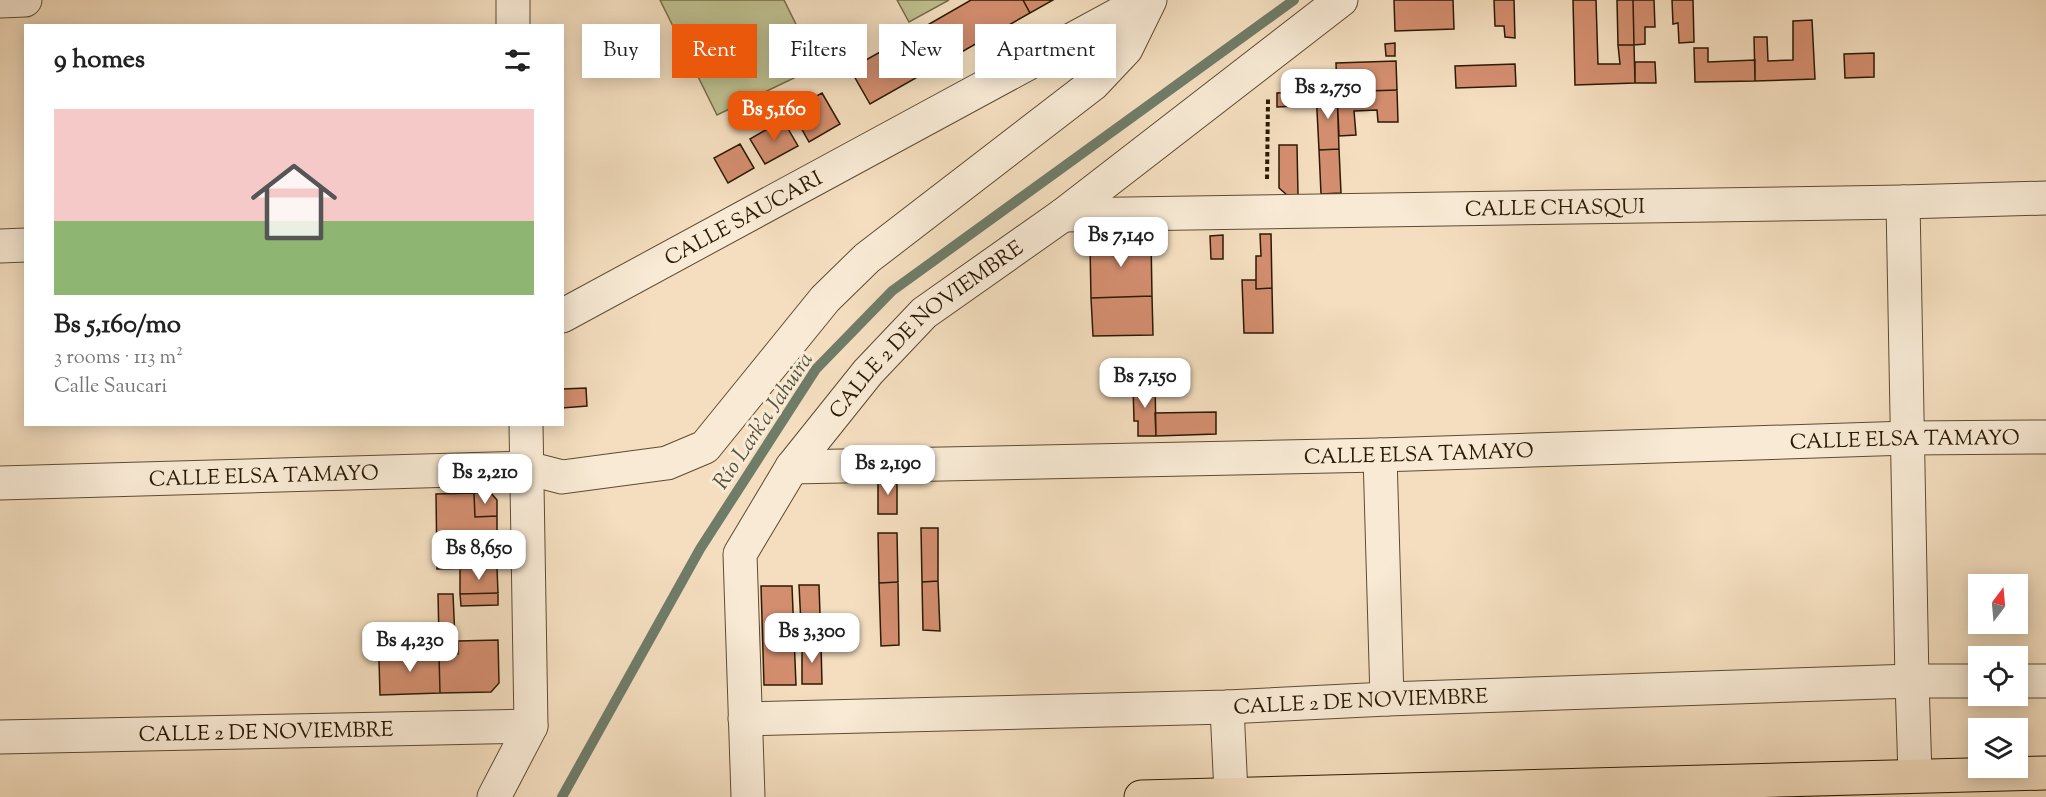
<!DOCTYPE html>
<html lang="en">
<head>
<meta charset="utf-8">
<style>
	:root { --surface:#fff; --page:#f6f6f6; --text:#222; --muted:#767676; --line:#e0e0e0; --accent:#ea580c }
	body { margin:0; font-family:"Sorts Mill Goudy",serif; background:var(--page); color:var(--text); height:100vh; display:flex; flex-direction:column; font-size:22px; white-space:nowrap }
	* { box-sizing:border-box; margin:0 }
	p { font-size:20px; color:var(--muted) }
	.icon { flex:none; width:33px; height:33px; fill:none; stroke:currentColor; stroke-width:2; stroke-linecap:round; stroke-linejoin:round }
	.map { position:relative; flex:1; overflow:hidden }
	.side { position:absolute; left:24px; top:24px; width:540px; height:402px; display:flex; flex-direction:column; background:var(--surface); border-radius:0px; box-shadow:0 3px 15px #0003 }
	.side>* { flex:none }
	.hud { position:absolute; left:582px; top:24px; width:570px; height:54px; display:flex; gap:12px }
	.needle { width:39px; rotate:16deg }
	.tools { position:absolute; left:1968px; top:574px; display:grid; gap:12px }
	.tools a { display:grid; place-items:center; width:60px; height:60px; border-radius:0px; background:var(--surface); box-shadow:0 3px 15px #0003; font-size:30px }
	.price { position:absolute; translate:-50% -51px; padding:0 14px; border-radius:12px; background:#fff; color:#222; font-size:20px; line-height:39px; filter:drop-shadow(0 2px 3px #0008) }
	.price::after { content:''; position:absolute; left:50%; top:36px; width:18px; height:14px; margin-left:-9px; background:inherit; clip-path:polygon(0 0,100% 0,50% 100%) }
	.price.selected { background:var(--accent); color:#fff }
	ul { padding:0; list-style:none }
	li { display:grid; align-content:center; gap:12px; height:318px; padding:0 30px }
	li+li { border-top:2px solid var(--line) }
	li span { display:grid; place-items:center; height:186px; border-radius:0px; color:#555 }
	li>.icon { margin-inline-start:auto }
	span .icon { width:108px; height:108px; fill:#fffc; stroke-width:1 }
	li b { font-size:26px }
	h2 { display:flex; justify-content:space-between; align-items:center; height:72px; padding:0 30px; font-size:26px }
	.chip { padding:0 21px; border-radius:0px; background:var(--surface); box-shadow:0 3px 15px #0003; font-size:21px; line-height:54px }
	.chip.selected { background:var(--accent); color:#fff }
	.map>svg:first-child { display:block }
	.green { fill:#bfc090; stroke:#766d4a; stroke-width:1.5 }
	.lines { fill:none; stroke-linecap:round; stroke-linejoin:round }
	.stream { stroke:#6f7c68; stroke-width:10 }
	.building { fill:#d38e6f; stroke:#2c1a03; stroke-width:1.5 }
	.minor-casing { stroke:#5e4b32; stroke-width:35 }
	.trunk-casing { stroke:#2c1a03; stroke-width:35 }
	.path { stroke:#2c1a03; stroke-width:4; stroke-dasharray:4.5 3; stroke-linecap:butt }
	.minor { stroke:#f8ead5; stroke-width:33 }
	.trunk { stroke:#f4debf; stroke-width:33 }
	.labels { text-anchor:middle; stroke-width:6; stroke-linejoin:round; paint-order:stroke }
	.street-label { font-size:21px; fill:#2c1a03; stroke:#f8ead5 }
	.water-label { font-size:22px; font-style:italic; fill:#53533e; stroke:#f8ead5 }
</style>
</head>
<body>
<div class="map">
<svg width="2046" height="797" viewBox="0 0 2046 797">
	<rect width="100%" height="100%" fill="#f4debf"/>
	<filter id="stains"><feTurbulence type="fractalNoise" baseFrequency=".00333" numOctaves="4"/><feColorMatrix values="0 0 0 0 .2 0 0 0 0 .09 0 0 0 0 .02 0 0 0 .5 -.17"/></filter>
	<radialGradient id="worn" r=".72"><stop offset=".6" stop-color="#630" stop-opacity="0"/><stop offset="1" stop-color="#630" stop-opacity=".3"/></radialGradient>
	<path class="green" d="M660 0H784L817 67 717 115Z
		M897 0H949L909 22Z"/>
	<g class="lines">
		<path class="stream" d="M562 797 700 549 816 369 892 291 1294 0"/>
	</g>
	<path class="building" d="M971 0H1023L1030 13 944 62 924 27Z
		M1023 0H1053L1030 13Z
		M1394 0H1453L1454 29 1395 31Z
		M1494 0H1514L1515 38 1505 37 1504 26H1495Z
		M1573 0H1596L1598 64H1620L1618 45H1634L1635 83 1575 85Z
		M1617 0H1633L1634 45H1618Z
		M1633 0H1654L1655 27H1645V44L1634 45Z
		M1672 0H1693L1694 42 1679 43 1678 23 1673 24Z
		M1812 20 1815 79 1755 81 1754 37H1767L1768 61 1793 60V21Z
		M924 27 944 62 870 104 850 69Z
		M1395 43V56H1386L1385 44Z
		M1694 48H1708V62L1755 60V81L1695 82Z
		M1874 53V77L1845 78 1844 54Z
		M1396 61 1397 90 1337 92 1336 63Z
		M1635 62H1655L1656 83H1635Z
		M1515 64 1516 86 1456 88 1455 66Z
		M1397 90 1398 122H1378L1377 110 1354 111 1356 135 1339 136 1337 92Z
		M1316 91 1337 92 1339 149 1319 150Z
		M1316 91 1317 105 1277 107V93Z
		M822 93 840 124 809 142 791 110Z
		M783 120 798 146 765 164 750 139Z
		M740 144 754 168 728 183 714 158Z
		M1279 145H1297L1298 195H1287L1279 188Z
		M1339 149 1341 193 1321 194 1319 150Z
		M1260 234H1271L1272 288 1256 289V256H1261Z
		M1223 235V259H1211L1210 236Z
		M1151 237 1152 296 1091 298 1090 246 1098 238Z
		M1242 280H1256V289L1272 288 1273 333H1244Z
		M1152 296 1153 335 1093 336 1091 298Z
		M1155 383 1156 436H1138V421H1134L1133 384Z
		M586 388 587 406 562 408V389Z
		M1216 412V434L1156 436 1155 413Z
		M878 479H897V514H878Z
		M490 492 497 500V516L475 517 474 493Z
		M474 493 475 517 497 516V568L437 569 436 494Z
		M921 528H938V581L922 582Z
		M878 533H897L898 582 879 583Z
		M460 568H497L498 593 460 594Z
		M938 581 940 631 923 630 922 582Z
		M898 582 899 645 881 646 879 583Z
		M799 585H819L821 644H802Z
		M761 586H792L796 685H764Z
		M498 593V605L461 606 460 594Z
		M438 594H453L455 639 439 640Z
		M498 640 499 683 491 692 440 693 439 654H458V641Z
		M802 644H821L822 684H802Z
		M420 645 421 655 439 654 440 693 380 695 379 660 399 659 398 646Z"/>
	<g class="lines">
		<defs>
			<g id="minor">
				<path d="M513 0V26"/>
				<path d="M0 1 25 0"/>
				<path d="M1903 202 1912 681 1915 775"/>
				<path id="s1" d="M1063 215 1903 202 2046 198"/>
				<path d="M0 246 26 245"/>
				<path id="s2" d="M562 316 1145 0"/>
				<path d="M1380 455 1387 699"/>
				<path id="s3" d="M792 467 1380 455 1908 438 2046 437"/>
				<path id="s4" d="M0 483 527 468 562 477 667 463 705 447 825 299 867 258 1093 84 1126 49 1150 0"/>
				<path d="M2018 681H2046"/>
				<path d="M1227 707 1231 794"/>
				<path id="s5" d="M745 719 1227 707 1387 699 1912 681H1978"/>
				<path id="s6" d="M0 737 531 726"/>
				<path d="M494 797 531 726 526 424"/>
				<path id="s7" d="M748 797 740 554 792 467 868 372 924 313 1063 215 1341 0"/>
			</g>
			<path id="trunk" d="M1141 797 2046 773"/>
		</defs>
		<use href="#minor" class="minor-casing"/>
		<use href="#trunk" class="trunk-casing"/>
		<path class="path" d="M1267 179 1268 99"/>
		<use href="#minor" class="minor"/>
		<use href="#trunk" class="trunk"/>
	</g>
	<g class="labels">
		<g class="street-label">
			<text dy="7" stroke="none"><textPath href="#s1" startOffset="492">CALLE CHASQUI</textPath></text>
			<text dy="7" stroke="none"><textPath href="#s2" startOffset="206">CALLE SAUCARI</textPath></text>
			<text dy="7" stroke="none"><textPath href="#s7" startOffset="538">CALLE 2 DE NOVIEMBRE</textPath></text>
			<text dy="7" stroke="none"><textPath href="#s3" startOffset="1113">CALLE ELSA TAMAYO</textPath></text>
			<text dy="7" stroke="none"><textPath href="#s3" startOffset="627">CALLE ELSA TAMAYO</textPath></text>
			<text dy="7" stroke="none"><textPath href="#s4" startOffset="264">CALLE ELSA TAMAYO</textPath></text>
			<text dy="7" stroke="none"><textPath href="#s5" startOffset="616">CALLE 2 DE NOVIEMBRE</textPath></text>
			<text dy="7" stroke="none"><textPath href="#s6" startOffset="266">CALLE 2 DE NOVIEMBRE</textPath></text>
		</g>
		<g class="water-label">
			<text transform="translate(762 420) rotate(-56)" y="8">Río Lark’a Jahuira</text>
		</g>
	</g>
	<rect width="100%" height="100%" filter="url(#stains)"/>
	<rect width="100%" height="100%" fill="url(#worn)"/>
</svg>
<div class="tools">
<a><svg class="needle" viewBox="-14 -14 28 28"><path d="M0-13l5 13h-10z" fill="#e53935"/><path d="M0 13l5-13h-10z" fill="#767676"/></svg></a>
<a><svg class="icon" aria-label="locate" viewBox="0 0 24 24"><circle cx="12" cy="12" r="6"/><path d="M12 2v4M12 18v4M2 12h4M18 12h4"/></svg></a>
<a><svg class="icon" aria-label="layers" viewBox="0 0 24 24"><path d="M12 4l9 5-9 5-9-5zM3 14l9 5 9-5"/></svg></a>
</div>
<b class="price" style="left:1328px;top:120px">Bs 2,750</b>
<b class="price selected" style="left:774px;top:142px">Bs 5,160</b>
<b class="price" style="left:1121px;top:268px">Bs 7,140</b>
<b class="price" style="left:1145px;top:409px">Bs 7,150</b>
<b class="price" style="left:888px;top:496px">Bs 2,190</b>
<b class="price" style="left:485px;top:505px">Bs 2,210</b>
<b class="price" style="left:479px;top:581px">Bs 8,650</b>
<b class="price" style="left:812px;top:664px">Bs 3,300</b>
<b class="price" style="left:410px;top:673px">Bs 4,230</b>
<div class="hud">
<a class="chip">Buy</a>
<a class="chip selected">Rent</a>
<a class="chip">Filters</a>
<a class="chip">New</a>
<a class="chip">Apartment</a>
</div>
<section class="side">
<h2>9 homes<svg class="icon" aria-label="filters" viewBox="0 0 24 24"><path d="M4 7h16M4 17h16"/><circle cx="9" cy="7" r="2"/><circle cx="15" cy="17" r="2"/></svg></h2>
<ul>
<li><span style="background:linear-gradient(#f6c9c9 60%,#8fb573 0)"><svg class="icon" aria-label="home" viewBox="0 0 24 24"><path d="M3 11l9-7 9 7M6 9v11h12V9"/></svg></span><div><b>Bs 5,160/mo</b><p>3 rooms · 113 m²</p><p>Calle Saucari</p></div></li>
</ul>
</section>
</div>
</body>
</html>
